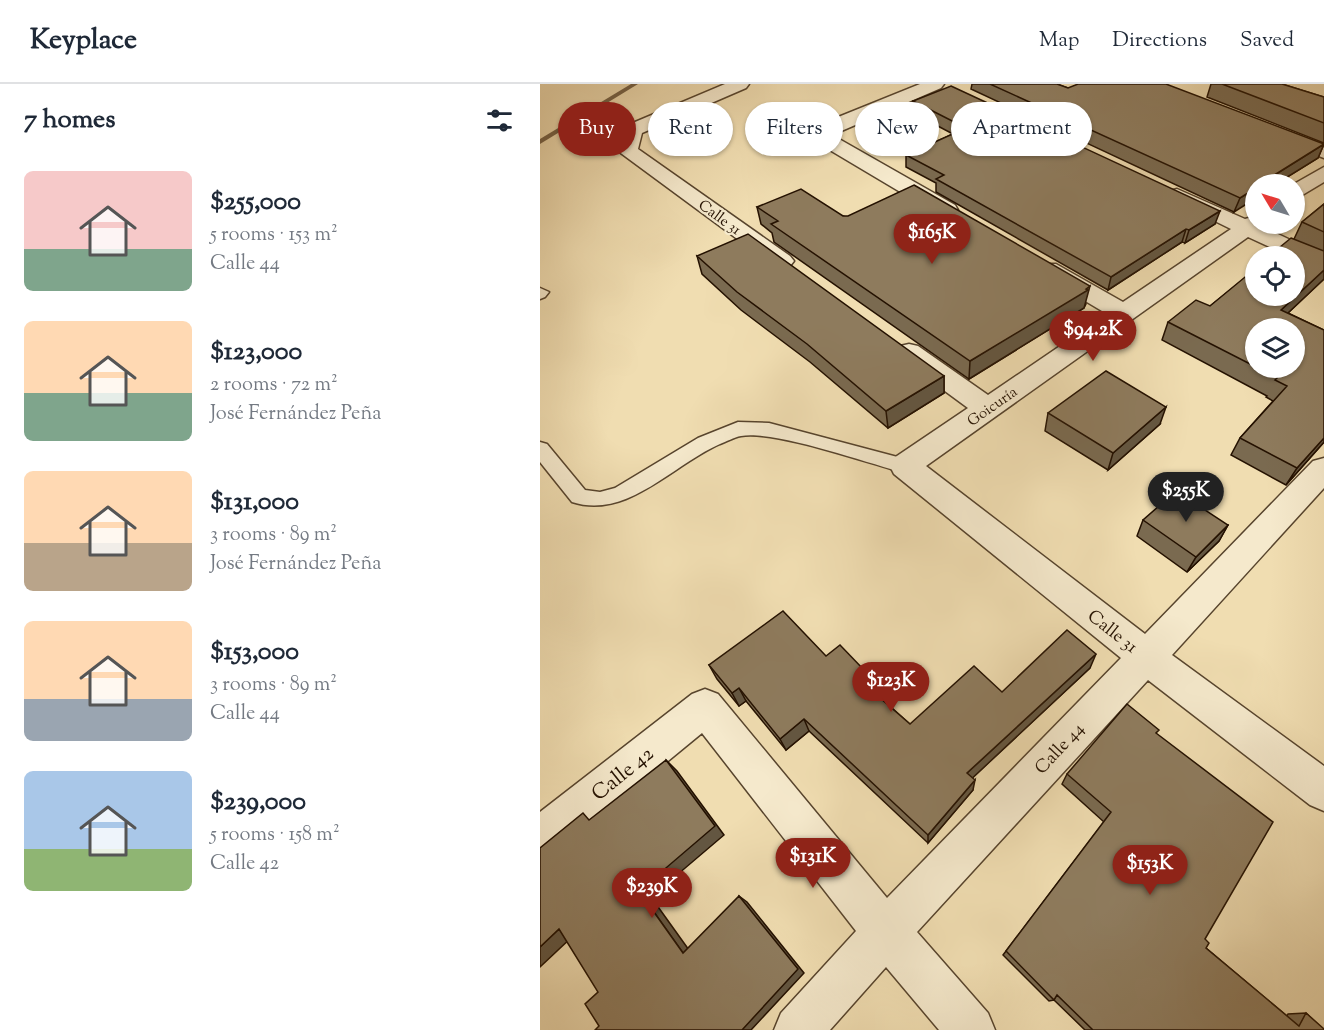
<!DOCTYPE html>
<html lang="en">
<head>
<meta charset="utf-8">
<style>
	:root { --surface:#fff; --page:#f2f2f3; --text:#1f2937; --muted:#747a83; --line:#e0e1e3; --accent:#8f2418 }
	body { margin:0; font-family:"Sorts Mill Goudy",serif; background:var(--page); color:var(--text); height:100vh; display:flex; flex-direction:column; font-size:22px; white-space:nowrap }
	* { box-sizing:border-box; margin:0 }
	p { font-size:20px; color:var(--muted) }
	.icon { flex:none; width:33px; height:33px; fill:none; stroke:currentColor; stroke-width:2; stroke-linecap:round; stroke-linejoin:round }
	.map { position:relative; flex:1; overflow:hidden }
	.details { display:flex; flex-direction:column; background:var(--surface); width:540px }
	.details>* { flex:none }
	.guide { position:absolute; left:18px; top:18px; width:570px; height:54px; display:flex; gap:12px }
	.needle { width:39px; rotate:308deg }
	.buttons { position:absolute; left:705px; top:90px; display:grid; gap:12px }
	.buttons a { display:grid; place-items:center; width:60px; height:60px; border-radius:50%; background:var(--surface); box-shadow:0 2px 4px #0004; font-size:30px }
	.price { position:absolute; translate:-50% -51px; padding:0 14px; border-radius:21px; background:var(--accent); color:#fff; font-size:20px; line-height:39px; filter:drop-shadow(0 2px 3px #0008) }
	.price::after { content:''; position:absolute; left:50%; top:36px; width:18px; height:14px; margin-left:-9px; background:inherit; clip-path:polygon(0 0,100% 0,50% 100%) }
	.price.selected { background:#222; color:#fff }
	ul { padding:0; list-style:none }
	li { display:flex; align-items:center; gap:18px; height:150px; padding:0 24px }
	li span { display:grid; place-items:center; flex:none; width:168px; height:120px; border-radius:9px; color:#555 }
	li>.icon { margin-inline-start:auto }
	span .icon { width:72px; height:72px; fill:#fffc; stroke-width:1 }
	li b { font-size:26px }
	h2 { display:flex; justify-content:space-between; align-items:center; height:72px; padding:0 24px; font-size:26px }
	.chip { padding:0 21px; border-radius:27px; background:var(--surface); box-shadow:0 2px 4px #0004; font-size:21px; line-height:54px }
	.chip.selected { background:var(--accent); color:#fff }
	header { display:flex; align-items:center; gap:36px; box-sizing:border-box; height:84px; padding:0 30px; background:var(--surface); border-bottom:2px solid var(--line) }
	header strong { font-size:28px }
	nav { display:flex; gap:33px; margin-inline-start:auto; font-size:21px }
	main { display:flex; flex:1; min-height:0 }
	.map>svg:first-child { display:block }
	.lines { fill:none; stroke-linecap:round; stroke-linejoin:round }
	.stream { fill:#756247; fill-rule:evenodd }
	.lane-casing { stroke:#57442d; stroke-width:3 }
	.street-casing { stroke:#57442d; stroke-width:3 }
	.lane { fill:#f5e9cc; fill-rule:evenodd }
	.street { fill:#f5e9cc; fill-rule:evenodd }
	.wall { fill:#7a6a50; stroke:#241101; stroke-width:1.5 }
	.shaded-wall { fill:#635641; stroke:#241101; stroke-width:1.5 }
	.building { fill:#8e7b5d; stroke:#241101; stroke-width:1.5 }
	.labels { text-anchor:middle; stroke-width:4.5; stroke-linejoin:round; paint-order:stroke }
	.far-street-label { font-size:15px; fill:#241101; stroke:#f5e9cc }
	.street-label { font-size:18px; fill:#241101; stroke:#f5e9cc }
	.near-street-label { font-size:21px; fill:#241101; stroke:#f5e9cc }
</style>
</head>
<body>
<header>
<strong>Keyplace</strong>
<nav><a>Map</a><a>Directions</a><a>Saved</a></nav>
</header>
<main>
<section class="details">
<h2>7 homes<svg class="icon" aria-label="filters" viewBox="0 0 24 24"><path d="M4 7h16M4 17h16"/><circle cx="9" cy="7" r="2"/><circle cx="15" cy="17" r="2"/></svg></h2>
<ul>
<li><span style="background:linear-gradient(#f6c9c9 65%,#7fa58c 0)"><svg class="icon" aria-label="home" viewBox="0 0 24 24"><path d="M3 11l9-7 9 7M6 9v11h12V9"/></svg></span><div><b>$255,000</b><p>5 rooms · 153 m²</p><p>Calle 44</p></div></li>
<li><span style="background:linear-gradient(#ffd9b3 60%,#7fa58c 0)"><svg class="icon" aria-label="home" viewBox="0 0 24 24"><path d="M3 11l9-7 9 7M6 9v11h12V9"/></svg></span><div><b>$123,000</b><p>2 rooms · 72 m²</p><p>José Fernández Peña</p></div></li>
<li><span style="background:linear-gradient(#ffd9b3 60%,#b9a48a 0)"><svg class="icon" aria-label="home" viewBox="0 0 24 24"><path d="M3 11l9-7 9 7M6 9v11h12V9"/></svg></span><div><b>$131,000</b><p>3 rooms · 89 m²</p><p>José Fernández Peña</p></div></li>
<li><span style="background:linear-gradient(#ffd9b3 65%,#9aa5b1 0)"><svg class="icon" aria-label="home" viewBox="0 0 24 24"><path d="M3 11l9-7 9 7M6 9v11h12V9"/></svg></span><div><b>$153,000</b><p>3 rooms · 89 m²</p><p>Calle 44</p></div></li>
<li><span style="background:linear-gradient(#a9c7e8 65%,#8fb573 0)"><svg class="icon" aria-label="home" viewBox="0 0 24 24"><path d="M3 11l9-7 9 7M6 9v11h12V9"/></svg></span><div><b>$239,000</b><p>5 rooms · 158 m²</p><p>Calle 42</p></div></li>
</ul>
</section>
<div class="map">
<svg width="784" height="946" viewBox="0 0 784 946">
	<rect width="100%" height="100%" fill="#f0ddb1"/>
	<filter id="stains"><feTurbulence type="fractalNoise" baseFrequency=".00333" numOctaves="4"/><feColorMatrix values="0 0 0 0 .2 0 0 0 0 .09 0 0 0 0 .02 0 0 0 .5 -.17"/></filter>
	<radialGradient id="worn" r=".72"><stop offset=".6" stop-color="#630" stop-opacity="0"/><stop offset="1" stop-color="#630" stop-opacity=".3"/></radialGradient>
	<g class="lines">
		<path class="stream" d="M91 0H98L0 60V55Z"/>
		<defs>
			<path id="lane" d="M0 204 9 208 5 213 0 215Z
				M198 338 229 339 365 375 372 377 375 382 372 387 365 389C327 379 235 346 201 352 194 353 186 358 180 360 132 381 87 436 32 418L0 378V358L7 360 45 406 60 408 75 404 158 354Z"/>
			<path id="street" d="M185 0H209L206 4 102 49 98 65 250 172 254 177 250 182H234L78 67 81 52 88 41Z
				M380 0H404L401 4 292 51 415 121 418 126 415 131H399L278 59 273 51 281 40Z
				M738 44 784 61V74L731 54 729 50 731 46Z
				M784 83V98L754 116V100Z
				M637 105 705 135 716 132V140H726L723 143 784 172V188L708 153 386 382 605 550 773 377 784 374V404L632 571 784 682V727L770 721 608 596 377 848 448 929 455 946H399L346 883 290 946H234L241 929 316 847 162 649 15 770 0 776V728L152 610 165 605 178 610 347 814 581 574 354 390 350 382 354 374 428 324 360 274 356 268 360 262 369 260 378 262 448 311 567 230 500 190 496 185 500 180H516L583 218 691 145 630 115 627 111 630 107Z"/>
		</defs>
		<use href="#lane" class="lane-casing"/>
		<use href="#street" class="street-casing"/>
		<use href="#lane" class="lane"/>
		<use href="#street" class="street"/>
	</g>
	<path class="wall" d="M432 0H517L528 4 784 60 778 74 736 100H716L694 128 431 5Z
		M671 0H742L784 13V59L667 13Z
		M373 17 675 140 645 159 642 158 568 206 396 108V99L366 83V71L413 50 373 29Z
		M784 120V195L748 229 784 246V358L746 401 691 371 700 354 733 317 726 313 727 312 622 256 628 238 670 222 754 155 762 138Z
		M217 123 303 132 546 220 544 224 429 295 234 158 232 149 221 140Z
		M157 172 404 292V309L348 344 270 278 201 226 162 190Z
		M508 329 620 340 568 386 505 347Z
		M603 436 688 441 679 457 647 488 597 452Z
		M286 572 324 586 326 599 325 600 370 640 462 608 550 584 432 694 433 706 388 759 269 647 246 666 206 617 199 622 177 595 169 581Z
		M616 649 665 855 666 864 747 932 748 930 766 929 784 946H545L514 916 509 917 463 871 564 738 522 700 527 690Z"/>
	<path class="shaded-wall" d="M784 60 778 74 736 100H720Z
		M716 104V114L694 128 700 114Z
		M680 127 675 140 645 159 649 146Z
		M646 145 642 158 568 206 571 193Z
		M784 186V195L732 244 741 226Z
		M550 202 544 224 429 295 430 277Z
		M404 292V309L348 344 346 327Z
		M626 323 620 340 568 386 573 369Z
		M784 354V358L746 401 757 384Z
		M688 441 679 457 647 488 656 473Z
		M556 570 550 584 426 700 427 689Z
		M324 586 326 599 319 606 316 593Z
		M199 604 206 617 199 622 192 609Z
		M264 635 269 647 246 666 240 655Z
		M126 676 137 687 184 751 111 813 154 873 143 869 99 807Z
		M435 696 433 706 388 759V751Z
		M199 812 207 818 264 889 211 946H202Z
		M19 845 35 850 0 883V863Z"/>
	<path class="building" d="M450 0H517L528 4 538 0H626L784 60 720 100H716V104L700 114Z
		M682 0H742L784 13V39Z
		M411 2 680 127 649 146 646 145 571 193 396 95 404 91 366 71 426 44 373 17Z
		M374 101 550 202 546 205 548 206 430 277 231 140 238 137 217 123 261 105 303 132H308Z
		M784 120V148L762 138Z
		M208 150 404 292 346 327 267 260 197 208 157 172Z
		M751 154 784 167V186L741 226 784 246V354L757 384 700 354 747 302 735 296 737 294 716 284H754V244H716V283L628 238 656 216 670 222 716 184V212H754V172H729Z
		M566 287 626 323 573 369 508 329Z
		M636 407 688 441 656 473 603 436Z
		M243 527 286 572 300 561 324 586 316 593 370 640 434 582 462 608 527 546 556 570 427 689 435 696 388 751 264 635 240 655 199 604 192 609 169 581Z
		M587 620 619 646 616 649 733 738 665 855 669 859 666 864 759 942 766 929 784 945V946H553L517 911 514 916 466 867 571 728 527 690Z
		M126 676 175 742 99 807 143 869 199 812 258 885 202 946H55L59 942 45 920 58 908 19 845 0 863V764L43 729 49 736Z"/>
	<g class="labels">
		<g class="far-street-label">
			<text transform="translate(180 133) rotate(36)" y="5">Calle 31</text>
			<text transform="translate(452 322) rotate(-35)" y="5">Goicuría</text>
		</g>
		<g class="street-label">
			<text transform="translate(573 547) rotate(38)" y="6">Calle 31</text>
			<text transform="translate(519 664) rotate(-47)" y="6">Calle 44</text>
		</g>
		<g class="near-street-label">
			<text transform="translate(82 689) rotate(-39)" y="7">Calle 42</text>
		</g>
	</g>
	<rect width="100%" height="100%" filter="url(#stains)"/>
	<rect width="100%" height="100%" fill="url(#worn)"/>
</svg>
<div class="buttons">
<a><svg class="needle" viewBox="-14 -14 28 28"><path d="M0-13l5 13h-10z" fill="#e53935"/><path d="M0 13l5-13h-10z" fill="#747a83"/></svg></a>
<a><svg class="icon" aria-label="locate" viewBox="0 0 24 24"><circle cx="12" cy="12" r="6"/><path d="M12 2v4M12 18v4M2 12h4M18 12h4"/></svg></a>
<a><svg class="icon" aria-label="layers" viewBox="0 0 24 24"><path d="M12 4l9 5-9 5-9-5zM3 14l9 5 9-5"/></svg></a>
</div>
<b class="price" style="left:392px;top:181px">$165K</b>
<b class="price" style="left:553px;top:278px">$94.2K</b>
<b class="price selected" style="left:646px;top:439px">$255K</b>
<b class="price" style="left:351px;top:629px">$123K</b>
<b class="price" style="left:273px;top:805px">$131K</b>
<b class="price" style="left:610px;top:812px">$153K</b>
<b class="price" style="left:112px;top:835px">$239K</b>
<div class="guide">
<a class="chip selected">Buy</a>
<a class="chip">Rent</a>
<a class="chip">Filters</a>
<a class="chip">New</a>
<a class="chip">Apartment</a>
</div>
</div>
</main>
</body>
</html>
